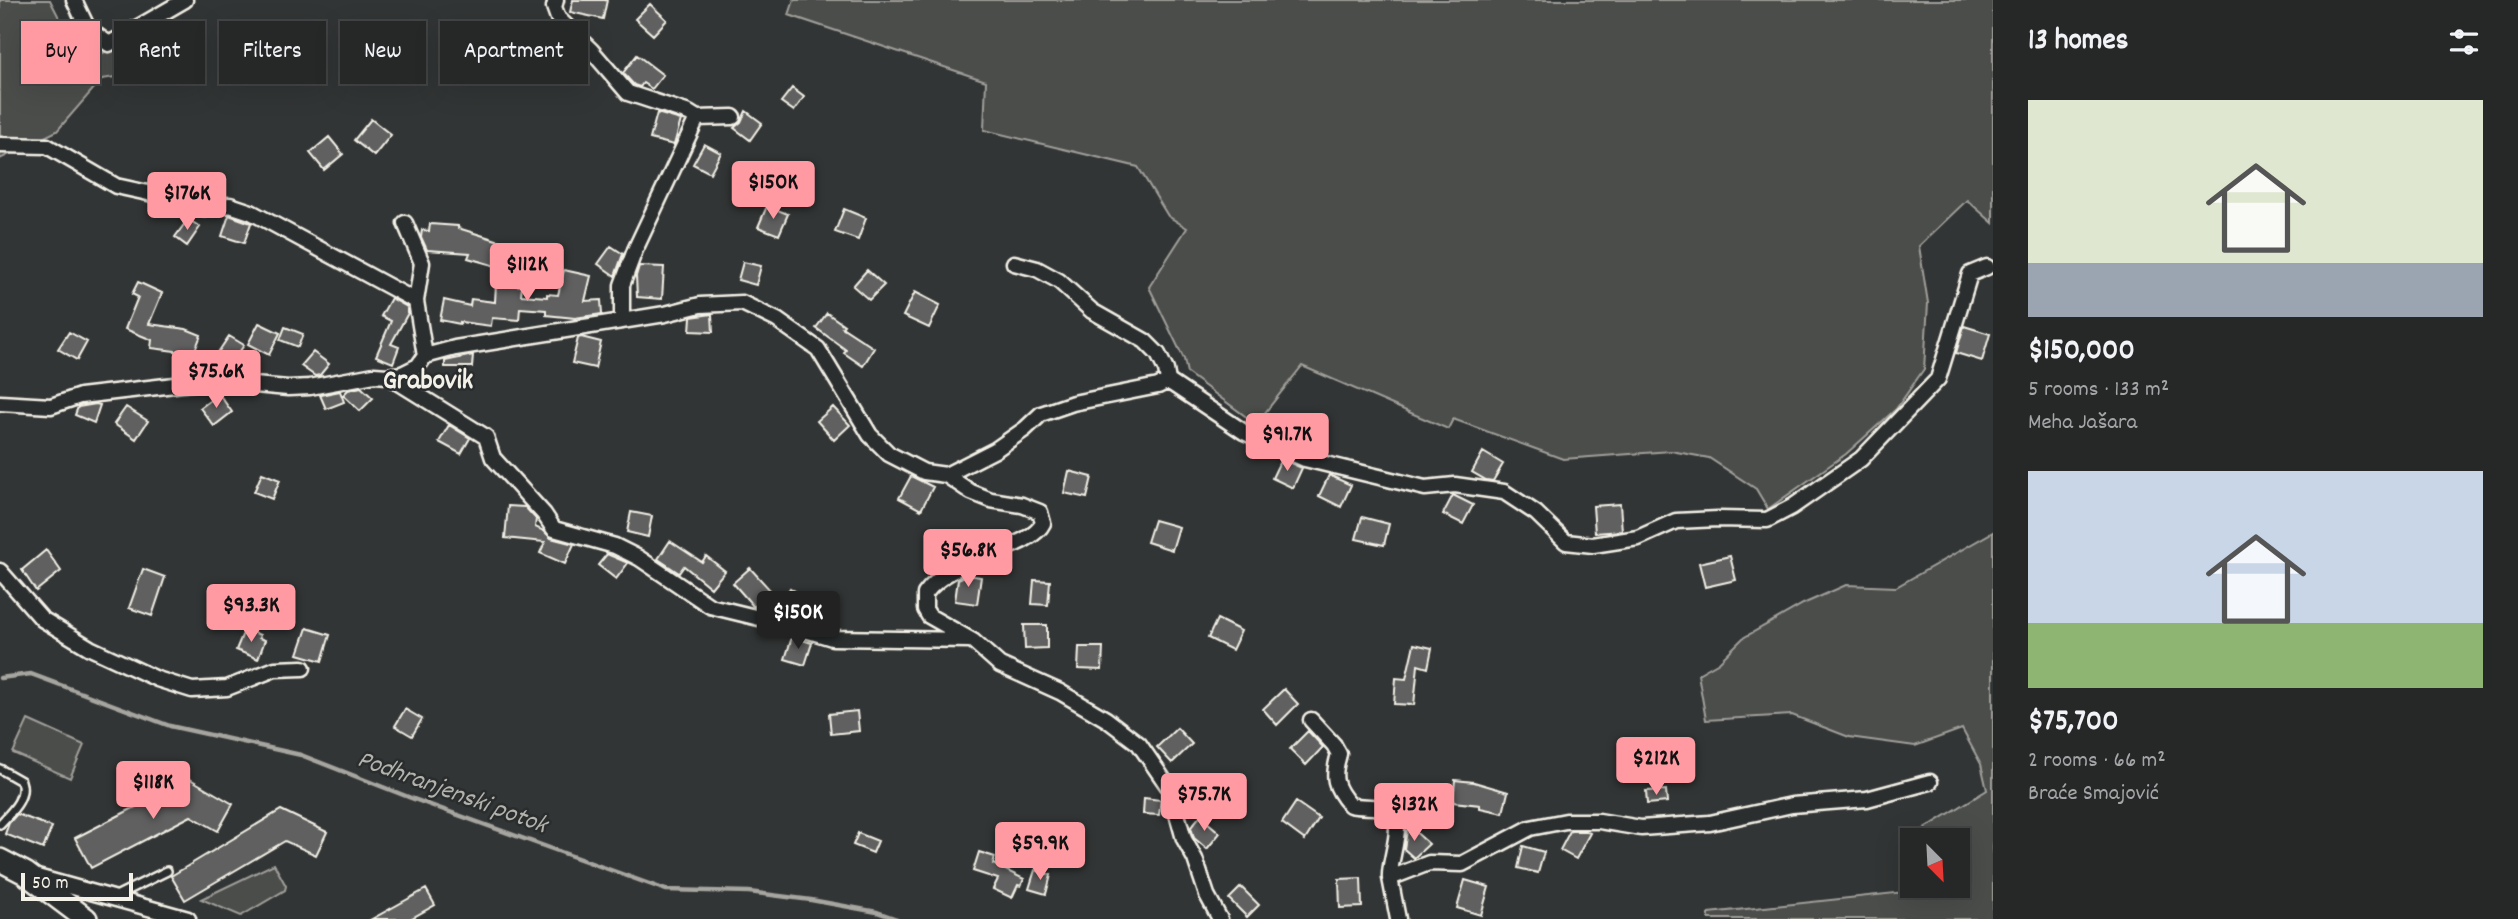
<!DOCTYPE html>
<html lang="en">
<head>
<meta charset="utf-8">
<style>
	:root { --surface:#262828; --page:#323434; --text:#f1f3f6; --muted:#a4a6a8; --line:#424445; --accent:#ff9aa2 }
	body { margin:0; font-family:Dekko,sans-serif; background:var(--page); color:var(--text); height:100vh; display:flex; flex-direction:column; font-size:26px; white-space:nowrap }
	* { box-sizing:border-box; margin:0 }
	p { font-size:23px; color:var(--muted) }
	.icon { flex:none; width:38px; height:38px; fill:none; stroke:currentColor; stroke-width:2; stroke-linecap:round; stroke-linejoin:round }
	.map { position:relative; flex:1; overflow:hidden }
	.drawer { display:flex; flex-direction:column; background:var(--surface); width:525px }
	.drawer>* { flex:none }
	.banner { position:absolute; left:21px; top:21px; width:665px; height:63px; display:flex; gap:14px }
	.needle { width:46px; rotate:156deg }
	.buttons { position:absolute; left:1900px; top:828px; display:grid; gap:14px }
	.buttons a { display:grid; place-items:center; width:70px; height:70px; border-radius:0px; background:var(--surface); box-shadow:0 7px 28px #0002,0 0 0 2px var(--line); font-size:35px }
	.scale { position:absolute; left:21px; bottom:18px; width:112px; box-sizing:border-box; padding-left:7px; border:4px solid #f4f1e8; border-top:0; font-size:19px; line-height:24px; white-space:nowrap; color:#f4f1e8; -webkit-text-stroke:5px #2a2d2e; paint-order:stroke }
	.price { position:absolute; translate:-50% -60px; padding:0 16px; border-radius:7px; background:var(--accent); color:#111; font-size:23px; line-height:46px; filter:drop-shadow(0 2px 4px #0008) }
	.price::after { content:''; position:absolute; left:50%; top:42px; width:21px; height:16px; margin-left:-10px; background:inherit; clip-path:polygon(0 0,100% 0,50% 100%) }
	.price.active { background:#222; color:#fff }
	ul { padding:0; list-style:none }
	li { display:grid; align-content:center; gap:14px; height:371px; padding:0 35px }
	li span { display:grid; place-items:center; height:217px; border-radius:0px; color:#555 }
	li>.icon { margin-inline-start:auto }
	span .icon { width:126px; height:126px; fill:#fffc; stroke-width:1 }
	li b { font-size:30px }
	h2 { display:flex; justify-content:space-between; align-items:center; height:84px; padding:0 35px; font-size:30px }
	.pill { padding:0 24px; border-radius:0px; background:var(--surface); box-shadow:0 7px 28px #0002,0 0 0 2px var(--line); font-size:24px; line-height:63px }
	.pill.active { background:var(--accent); color:#111 }
	main { display:flex; flex:1; min-height:0 }
	.map>svg:first-child { display:block }
	.green { fill:#4b4d4c; stroke:#a09f9a; stroke-width:2 }
	.lines { fill:none; stroke-linecap:round; stroke-linejoin:round }
	.stream { stroke:#a6a5a0; stroke-width:4.5 }
	.building { fill:#5f605f; stroke:#f4f1e8; stroke-width:2 }
	.service-casing { stroke:#f4f1e8; stroke-width:12 }
	.minor-casing { stroke:#f4f1e8; stroke-width:19 }
	.secondary-casing { stroke:#f4f1e8; stroke-width:26 }
	.service { stroke:#2a2d2e; stroke-width:7 }
	.minor { stroke:#2a2d2e; stroke-width:14 }
	.secondary { stroke:#2a2d2e; stroke-width:21 }
	.labels { text-anchor:middle; stroke-width:5; stroke-linejoin:round; paint-order:stroke }
	.water-label { font-size:26px; font-style:italic; fill:#b3b2ac; stroke:#2a2d2e }
	.quarter-label { font-size:28px; font-weight:bold; fill:#f4f1e8; stroke:#2a2d2e }
</style>
</head>
<body>
<main>
<div class="map">
<svg width="1993" height="919" viewBox="0 0 1993 919">
	<rect width="100%" height="100%" fill="#323535"/>
	<filter id="ink" filterUnits="userSpaceOnUse"><feTurbulence type="fractalNoise" baseFrequency=".0143" numOctaves="2"/><feDisplacementMap in="SourceGraphic" scale="14" xChannelSelector="R" yChannelSelector="G"/><feConvolveMatrix kernelMatrix="1 2 1 2 8 2 1 2 1" color-interpolation-filters="sRGB"/></filter>
	<g filter="url(#ink)">
		<path class="green" d="M0 0H50L82 62 162 28 179 34 164 63 142 73 102 79 57 131 0 159Z
			M794 0H1993V223L1967 200 1919 246 1928 303 1924 369 1896 409 1846 454 1768 509 1756 489 1709 458 1671 451 1563 459 1453 419 1448 429 1302 366 1256 424 1187 373 1184 359 1149 287 1187 228 1168 216 1138 167 984 130 986 81 789 15Z
			M1993 532V919H1709V913L1924 890 1923 886H1958V840H1913V854L1908 839 1987 790 1981 764 1962 729 1915 746 1849 737 1792 715 1706 720 1698 674 1719 662 1743 638 1803 604 1846 585 1896 587Z
			M28 720 84 745 70 778 13 753Z
			M274 864 286 886 285 890 241 916 201 899Z"/>
		<g class="lines">
			<path class="stream" d="M0 678 31 674 170 726 301 755 411 798 666 890 749 892 811 900 877 912 897 919"/>
		</g>
		<path class="building" d="M573 0H607L603 19 570 12Z
			M650 4 667 20 653 35 635 19Z
			M637 55 663 75 652 89 643 83 640 87 634 85 623 73Z
			M792 88 804 97 794 111 781 102Z
			M746 111 762 123 750 140 734 128 741 122Z
			M657 113 681 120 674 145 650 139Z
			M371 119 391 135 374 156 354 140Z
			M329 137 343 154 324 170 310 153Z
			M704 144 721 153 710 173 693 164Z
			M767 206 788 214 779 235 758 227Z
			M844 209 866 218 858 240 835 232Z
			M229 215 251 223 244 243 222 236Z
			M188 219 200 227 187 246 175 237Z
			M430 224 458 226V228L503 242 496 266 468 258 470 253 427 250 421 237 422 230 429 231Z
			M611 246 623 254 615 276 598 264Z
			M743 262 761 266 756 285 738 280Z
			M639 266 664 267 662 299 637 297 636 276Z
			M564 270 591 276 585 301 601 300 602 314 575 318 546 315V310L520 308 519 320 492 318 491 326 460 322V324L440 320 444 300 470 306 471 299 495 302 496 284 522 286 521 295 547 297V294L558 295Z
			M867 270 884 285 869 300 853 286Z
			M138 282 162 293 149 324 186 329 201 335 192 358 175 351 151 348 152 340 125 329 138 297 132 294Z
			M915 292 940 305 929 328 903 316Z
			M391 298 407 307 408 313 391 344 399 347 393 363 376 356 391 321 381 316Z
			M827 313 844 325 842 327 874 348 863 366 844 353 846 350 816 328Z
			M712 314 713 332 690 331 691 317Z
			M259 323 280 333 269 355 248 344Z
			M1964 326 1990 334 1982 361 1956 353Z
			M285 327 303 334 298 347 280 340Z
			M69 332 87 342 77 360 58 349Z
			M229 336 244 345 232 363 217 354Z
			M581 337 601 342 595 368 572 363 578 338Z
			M313 352 329 364 320 375 315 376 301 366Z
			M473 355 472 367H445V361Z
			M361 387 373 398 360 411 343 395 348 390Z
			M340 391 344 402 326 409 320 395Z
			M219 394 232 412 214 426 200 408Z
			M96 404 100 405 94 423 75 415 78 407Z
			M126 407 148 421 136 439 114 424Z
			M833 407 850 425 834 440 817 421Z
			M449 425 470 438 461 454 439 442Z
			M1483 452 1503 464 1493 481 1486 480 1472 472Z
			M1281 459 1302 468 1293 488 1272 478Z
			M1069 471 1092 477 1087 498 1064 493Z
			M262 473 280 480 272 499 254 492Z
			M1329 475 1351 485 1341 507 1319 496Z
			M911 476 933 487 921 510 899 498Z
			M1453 495 1473 505 1463 524 1443 514Z
			M1620 504 1622 531 1595 533 1593 506Z
			M508 506 525 507 536 519 535 527 544 531 551 538 574 544 565 564 540 553 545 542 505 538Z
			M631 512 652 516 648 537 627 532Z
			M1362 517 1389 524 1384 545 1356 539Z
			M1154 520 1179 527 1172 550 1147 542Z
			M670 541 702 562 706 556 725 571 711 588 684 566 679 573 658 559Z
			M46 550 61 571 36 591 22 570Z
			M607 554 628 563 616 579 598 565Z
			M1730 556 1736 580 1705 587 1699 563Z
			M750 568 781 602 790 588 809 600 797 617 786 615 763 599 754 607 733 583Z
			M143 569 165 577 152 616 129 608Z
			M967 575 981 577 977 604 955 601 958 579Z
			M1034 580 1050 581 1048 605 1032 604Z
			M1217 619 1241 631 1232 650 1208 638Z
			M1024 625H1047V648L1025 649Z
			M307 628 330 635 322 661 298 654Z
			M248 630 260 635 259 638 265 640 258 659 236 650 243 633 246 634Z
			M792 637 812 643 805 665 785 659Z
			M1414 644 1432 648 1428 668 1418 665 1414 705 1394 704 1396 678 1406 679Z
			M1079 647H1103L1102 670 1078 669Z
			M1284 689 1298 704 1277 725 1263 709Z
			M405 709 422 719 412 736 395 726Z
			M857 711 859 731 831 734 829 714Z
			M1177 728 1192 744 1172 763 1157 747Z
			M1308 731 1323 747 1306 765 1290 749Z
			M190 779 233 804 218 831 191 816 91 868 75 838Z
			M1455 780 1474 782 1508 792 1503 813 1480 808V805L1453 802Z
			M1666 790 1667 802 1647 804 1646 791Z
			M1144 798 1161 800 1159 815 1143 814Z
			M1296 802 1319 818 1305 840 1282 823Z
			M281 810 327 832 316 855 285 841 185 900 171 876Z
			M17 814 52 827 43 849 5 834 9 823Z
			M1200 816 1220 833 1207 849 1194 838 1191 827Z
			M1410 827 1429 844 1414 858 1404 849 1407 830Z
			M1570 831H1585L1590 833 1576 859 1560 850Z
			M858 833 878 841 873 853 853 845Z
			M1523 846 1544 852 1538 873 1518 868Z
			M979 852 995 857 993 864 1024 879 1021 886 1018 885 1012 898 993 889 998 879 973 871Z
			M1035 870 1051 875 1046 894 1029 889Z
			M1361 878 1362 907 1340 908 1339 879Z
			M1465 880 1489 887 1481 915 1457 908Z
			M1241 887 1259 905 1247 917 1229 899Z
			M426 889 435 905 410 919H372Z"/>
		<g class="lines">
			<defs>
				<path id="service" d="M0 769 21 781C27 798 11 812 0 824
					M114 897 167 871"/>
				<path id="minor" d="M74 0 88 29 109 44 185 0
					M556 0 554 7 558 18 591 50 628 93 689 113 697 118
					M0 145 47 146 116 186 171 198 204 209 230 205 251 212 416 301
					M405 223 422 263 416 301 425 356
					M622 321V285L635 250 697 118 733 117
					M388 376 486 437 493 458 544 514 554 529 615 546 639 558 710 606 796 627 832 638 970 640
					M1168 381 1244 432 1305 459 1425 488 1455 485 1504 492 1536 513 1566 542 1593 545 1638 538 1676 521 1718 519 1767 520 1792 507 1861 459 1938 379 1970 274 1987 267
					M0 403 51 406 80 396 209 381 288 388 310 387 374 375 388 376 402 374 418 366 425 356 455 348 665 314 700 305 742 303 777 320 818 349 870 435 889 454 924 472 946 475 971 492 991 500 1022 505 1040 512 1043 523C1030 551 952 555 925 594V609L929 616 973 641 1000 665 1060 692 1106 719 1139 744 1170 789 1184 839 1195 859 1207 895 1220 919
					M946 475 995 450 1025 429 1041 414 1073 403 1158 386 1168 381 1166 370 1158 354 1145 341 1092 311 1059 281 1037 269 1014 263
					M0 571 42 619 90 648 157 679 192 690 227 688 275 669 303 668
					M1311 720 1334 745 1339 754C1332 777 1334 787 1350 805 1362 808 1378 805 1388 810 1408 819 1388 861 1390 878
					M37 877 188 919
					M1398 919 1390 878 1429 863 1462 864 1530 828 1566 821H1599L1641 828 1710 823 1792 805 1867 799 1930 782"/>
				<path id="secondary" d="M0 860 25 873 86 919"/>
			</defs>
			<use href="#service" class="service-casing"/>
			<use href="#minor" class="minor-casing"/>
			<use href="#secondary" class="secondary-casing"/>
			<use href="#service" class="service"/>
			<use href="#minor" class="minor"/>
			<use href="#secondary" class="secondary"/>
		</g>
	</g>
	<g class="labels">
		<g class="water-label">
			<text transform="translate(453 790) rotate(20)" y="9">Podhranjenski potok</text>
		</g>
		<g class="quarter-label">
			<text x="428" y="388">Grabovik</text>
		</g>
	</g>
</svg>
<div class="buttons">
<a><svg class="needle" viewBox="-14 -14 28 28"><path d="M0-13l5 13h-10z" fill="#e53935"/><path d="M0 13l5-13h-10z" fill="#a4a6a8"/></svg></a>
</div>
<div class="scale">50 m</div>
<b class="price" style="left:773px;top:221px">$150K</b>
<b class="price" style="left:187px;top:232px">$176K</b>
<b class="price" style="left:527px;top:303px">$112K</b>
<b class="price" style="left:216px;top:410px">$75.6K</b>
<b class="price" style="left:1287px;top:473px">$91.7K</b>
<b class="price" style="left:968px;top:589px">$56.8K</b>
<b class="price" style="left:251px;top:644px">$93.3K</b>
<b class="price active" style="left:798px;top:651px">$150K</b>
<b class="price" style="left:1656px;top:797px">$212K</b>
<b class="price" style="left:153px;top:821px">$118K</b>
<b class="price" style="left:1204px;top:833px">$75.7K</b>
<b class="price" style="left:1414px;top:843px">$132K</b>
<b class="price" style="left:1040px;top:882px">$59.9K</b>
<div class="banner">
<a class="pill active">Buy</a>
<a class="pill">Rent</a>
<a class="pill">Filters</a>
<a class="pill">New</a>
<a class="pill">Apartment</a>
</div>
</div>
<section class="drawer">
<h2>13 homes<svg class="icon" aria-label="filters" viewBox="0 0 24 24"><path d="M4 7h16M4 17h16"/><circle cx="9" cy="7" r="2"/><circle cx="15" cy="17" r="2"/></svg></h2>
<ul>
<li><span style="background:linear-gradient(#dfe7d0 75%,#9aa5b1 0)"><svg class="icon" aria-label="home" viewBox="0 0 24 24"><path d="M3 11l9-7 9 7M6 9v11h12V9"/></svg></span><div><b>$150,000</b><p>5 rooms · 133 m²</p><p>Meha Jašara</p></div></li>
<li><span style="background:linear-gradient(#c9d6e8 70%,#8fb573 0)"><svg class="icon" aria-label="home" viewBox="0 0 24 24"><path d="M3 11l9-7 9 7M6 9v11h12V9"/></svg></span><div><b>$75,700</b><p>2 rooms · 66 m²</p><p>Braće Smajović</p></div></li>
</ul>
</section>
</main>
</body>
</html>
